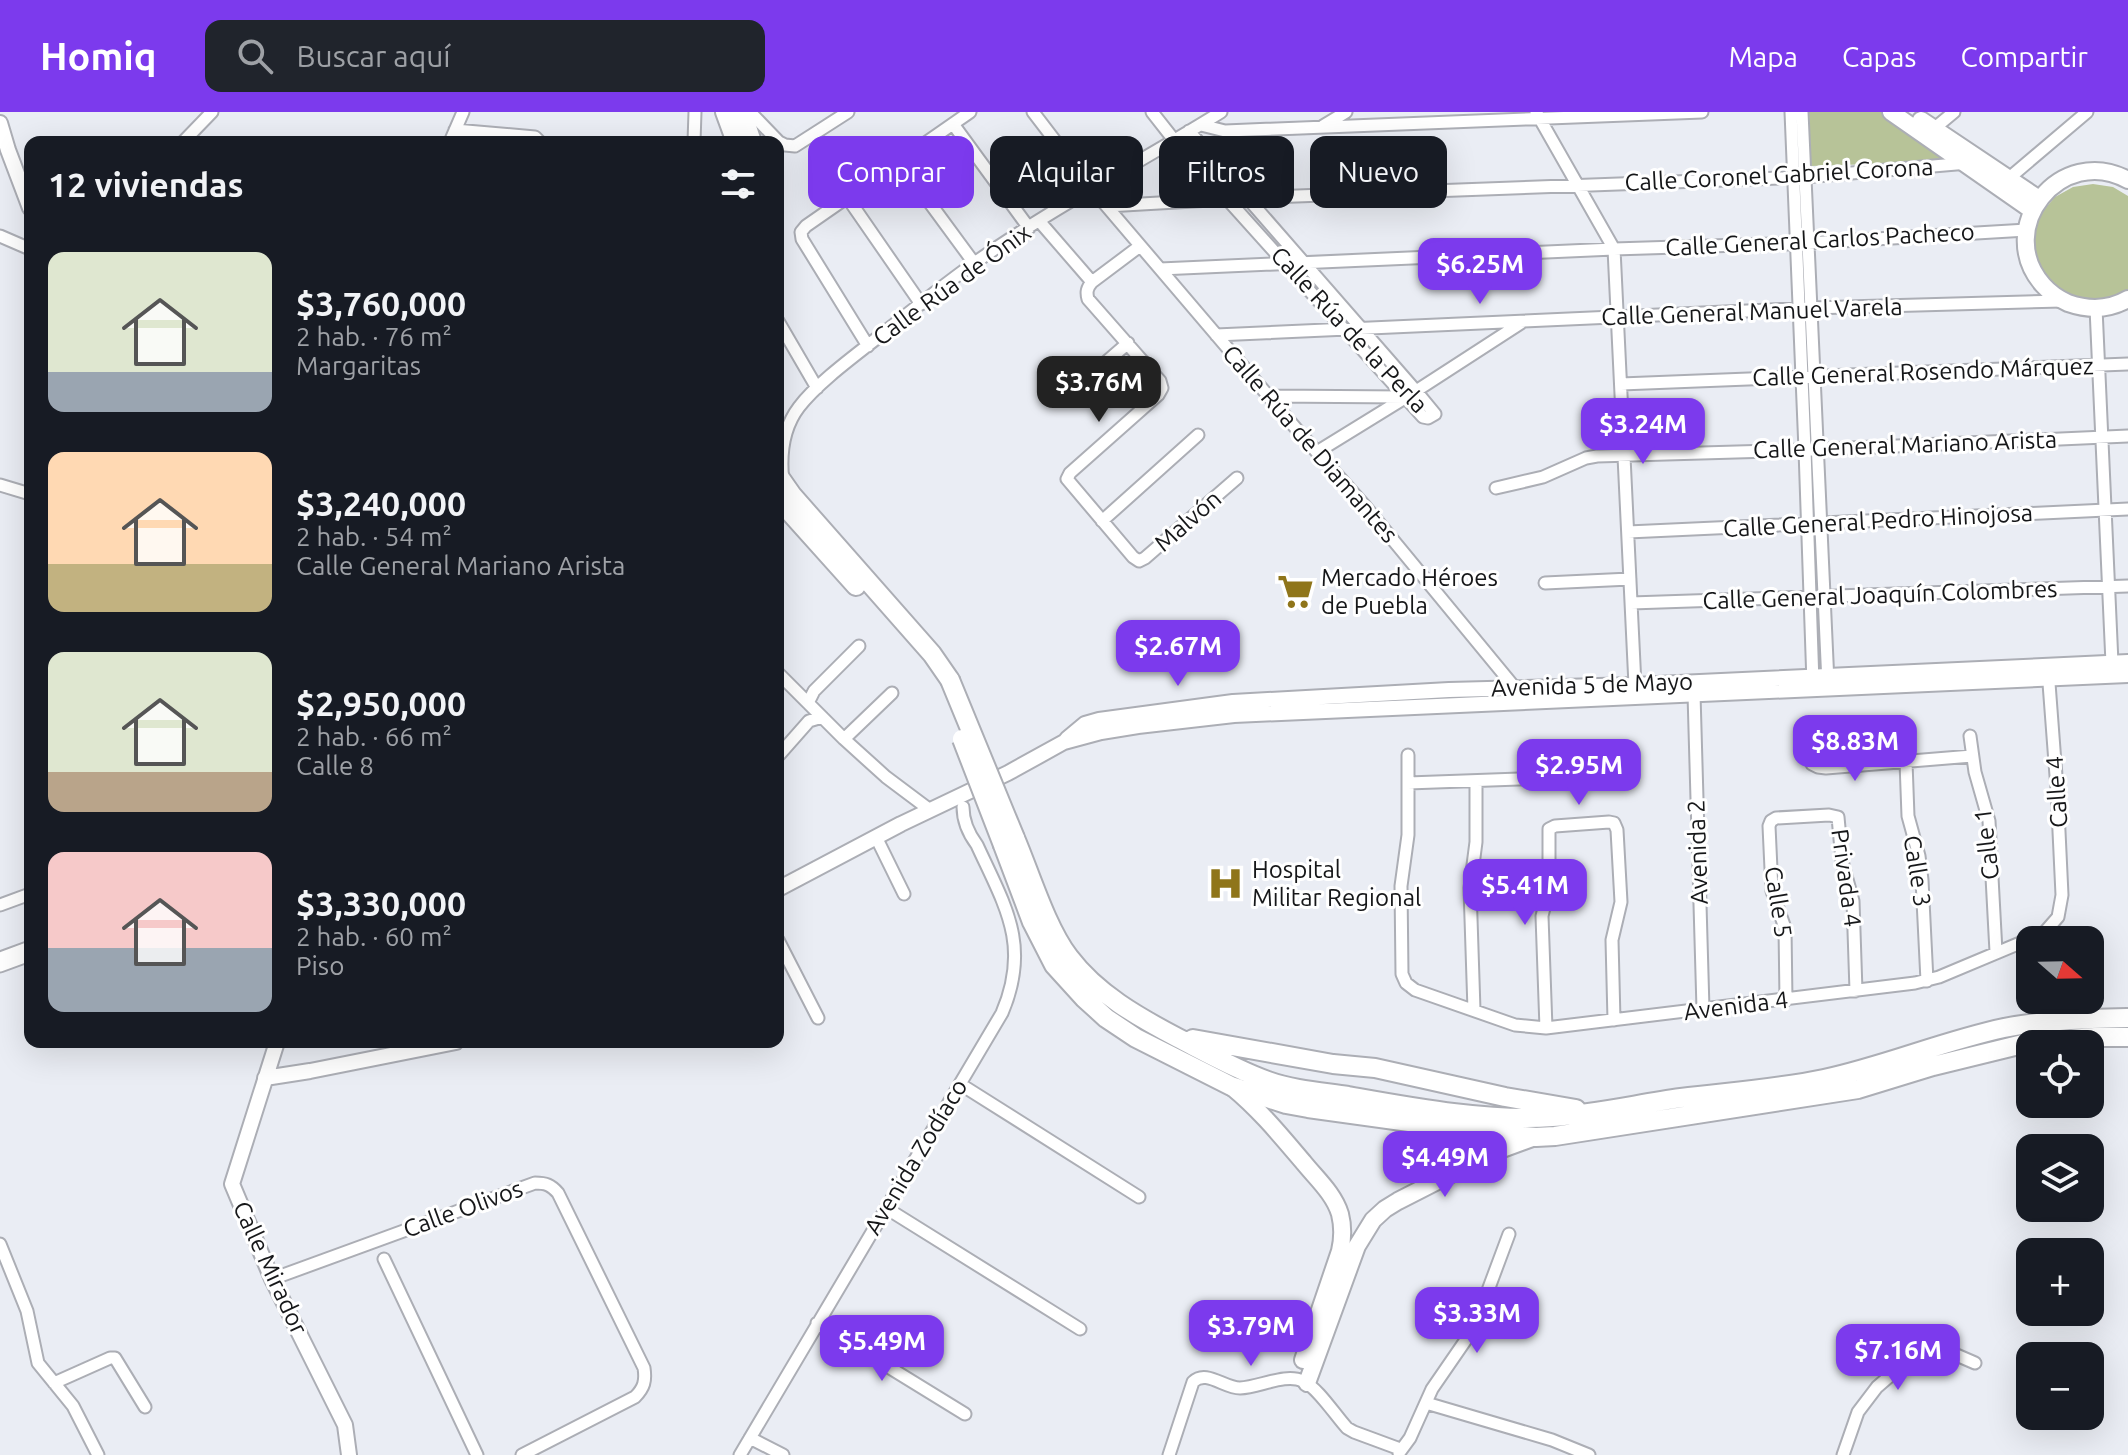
<!DOCTYPE html>
<html lang="es">
<head>
<meta charset="utf-8">
<style>
	:root { --surface:#171b24; --page:#20242c; --text:#f1f3f6; --muted:#9ea1a6; --accent:#7c3aed }
	body { margin:0; font-family:Ubuntu,sans-serif; background:var(--page); color:var(--text); height:100vh; display:flex; flex-direction:column; font-size:30px; white-space:nowrap }
	* { box-sizing:border-box; margin:0 }
	p { font-size:26px; color:var(--muted) }
	.icon { flex:none; width:44px; height:44px; fill:none; stroke:currentColor; stroke-width:2; stroke-linecap:round; stroke-linejoin:round }
	.map { position:relative; flex:1; overflow:hidden }
	.panel { position:absolute; left:24px; top:24px; width:760px; height:912px; display:flex; flex-direction:column; background:var(--surface); border-radius:16px; box-shadow:0 8px 32px #0002 }
	.panel>* { flex:none }
	.guide { position:absolute; left:808px; top:24px; width:760px; height:72px; display:flex; gap:16px }
	.needle { width:52px; rotate:110deg }
	.fabs { position:absolute; left:2016px; top:814px; display:grid; gap:16px }
	.fabs a { display:grid; place-items:center; width:88px; height:88px; border-radius:16px; background:var(--surface); box-shadow:0 8px 32px #0002; font-size:40px }
	.price { position:absolute; translate:-50% -68px; padding:0 18px; border-radius:16px; background:var(--accent); color:#fff; font-size:26px; line-height:52px; filter:drop-shadow(0 2px 4px #0008) }
	.price::after { content:''; position:absolute; left:50%; top:48px; width:24px; height:18px; margin-left:-12px; background:inherit; clip-path:polygon(0 0,100% 0,50% 100%) }
	.price.active { background:#222; color:#fff }
	ul { padding:0; list-style:none }
	li { display:flex; align-items:center; gap:24px; height:200px; padding:0 24px }
	li span { display:grid; place-items:center; flex:none; width:224px; height:160px; border-radius:16px; color:#555 }
	li>.icon { margin-inline-start:auto }
	span .icon { width:96px; height:96px; fill:#fffc; stroke-width:1 }
	li b { font-size:34px }
	h2 { display:flex; justify-content:space-between; align-items:center; height:96px; padding:0 24px; font-size:34px }
	.tag { padding:0 28px; border-radius:16px; background:var(--surface); box-shadow:0 8px 32px #0002; font-size:28px; line-height:72px }
	.tag.active { background:var(--accent); color:#fff }
	header { display:flex; align-items:center; gap:48px; box-sizing:border-box; height:112px; padding:0 40px; background:var(--accent); color:#fff }
	header strong { font-size:38px }
	nav { display:flex; gap:44px; margin-inline-start:auto; font-size:28px }
	.search { width:560px; height:72px; background:var(--page); display:flex; align-items:center; gap:20px; box-sizing:border-box; padding:0 28px; border-radius:16px; color:var(--muted); font-size:30px }
	.map>svg:first-child { display:block }
	.green { fill:#b7c398 }
	.lines { fill:none; stroke-linecap:round; stroke-linejoin:round }
	.minor-casing { stroke:#acaeb5; stroke-width:15 }
	.tertiary-casing { stroke:#acaeb5; stroke-width:18 }
	.secondary-casing { stroke:#acaeb5; stroke-width:20 }
	.primary-casing { stroke:#acaeb5; stroke-width:22 }
	.minor { stroke:#fff; stroke-width:11 }
	.tertiary { stroke:#fff; stroke-width:14 }
	.secondary { stroke:#fff; stroke-width:16 }
	.primary { stroke:#fff; stroke-width:18 }
	.primary-bridge-casing { stroke:#acaeb5; stroke-width:22; stroke-linecap:butt }
	.primary-bridge { stroke:#fff; stroke-width:18 }
	.labels { text-anchor:middle; stroke-width:6; stroke-linejoin:round; paint-order:stroke }
	.street-label { font-size:24px; fill:#161719; stroke:#fff }
	.poi-label { font-size:24px; fill:#161719; stroke:#fff; text-anchor:start }
</style>
</head>
<body>
<header>
<strong>Homiq</strong>
<div class="search"><svg class="icon" aria-label="search" viewBox="0 0 24 24"><circle cx="10" cy="10" r="6"/><path d="M15 15l6 6"/></svg>Buscar aquí</div>
<nav><a>Mapa</a><a>Capas</a><a>Compartir</a></nav>
</header>
<div class="map">
<svg width="2128" height="1343" viewBox="0 0 2128 1343">
	<rect width="100%" height="100%" fill="#eaedf4"/>
	<path class="green" d="M1809 0H1882L1951 46 1935 50 1811 54Z
		M2093 72 2113 75 2128 84V181L2119 187 2081 192 2047 173 2032 137 2034 118 2042 100 2055 85 2073 75Z"/>
	<g class="lines">
		<defs>
			<path id="minor" d="M750 0 779 30 785 33 795 34 848 0
				M1033 0 1092 77 1299 320 1365 394 1520 582
				M1152 0 1174 28 1423 305 1428 306 1435 302 1416 279 1189 19
				M1536 0 1614 137 1635 573
				M1791 0 1805 338 1813 571
				M1802 0 1828 571
				M953 12 1029 116
				M1201 13 1225 19 1702 0
				M1323 14 1346 0
				M455 18 535 25 540 30
				M1930 20 1954 0
				M183 30 212 0
				M450 30 463 0
				M694 30 695 0
				M899 49 974 151
				M2008 67 2087 0
				M847 85 921 192
				M1107 94 1246 86 1805 65 1968 51
				M1040 110 1092 170
				M0 124 30 137
				M1140 134 1092 170C1087 176 1086 180 1088 187L1160 269 1162 276 1158 283 1070 361 1067 367 1133 445 1139 449 1145 446 1237 366
				M1160 157 1614 137 1808 131 2027 118
				M2096 196 2112 551
				M778 209 817 276
				M1216 223 1811 196 2062 189
				M868 234 802 127 801 120 806 114 970 0
				M1097 258 1128 231
				M1621 272 2128 252
				M1269 284 1405 285
				M1317 340 1416 279 1521 211
				M783 370C780 344 783 316 799 295 817 271 857 242 881 223 911 199 941 175 973 152 1052 96 1139 51 1221 0
				M0 373 30 382
				M1496 376 1543 365 1586 346 1597 344 1805 338 2128 324
				M1102 409 1198 323
				M1628 420 2128 397
				M1545 471 1630 467
				M1631 491 2128 474
				M778 561 844 627 886 665 930 698
				M1694 582 1703 897
				M808 591 814 579 859 534
				M1970 624 1975 660 1989 709 1996 840
				M844 627 892 581
				M1807 633 1812 652 1818 655 1826 656 1972 644
				M779 643 809 609 822 605
				M1408 643V723L1401 774 1402 862 1406 871 1415 878 1515 913 1546 916 1915 871 1939 865 2044 821 2058 805 2062 783 2057 677 2048 558
				M1906 650 1908 704 1919 744 1922 768 1927 869
				M1408 671 1575 665 1581 659 1584 635
				M876 725 904 782
				M0 793 30 782
				M778 828 818 906
				M0 846 30 835
				M0 854 30 843
				M1786 888 1785 816 1772 779 1769 714 1771 709 1776 706 1829 703 1838 705 1842 749 1853 789 1856 879
				M1474 898 1470 776 1476 730V670
				M1546 916 1542 804 1549 776V717L1555 714 1609 710 1614 711 1617 718 1621 790 1612 828 1614 908
				M960 972 1139 1085
				M886 1096 1080 1217
				M0 1132 27 1199 38 1251 73 1294 98 1343
				M384 1147 477 1343
				M272 1167 535 1071C546 1071 551 1073 558 1081L644 1256C646 1269 644 1276 635 1285L522 1343
				M817 1211 965 1302
				M54 1271 110 1246H115L145 1295
				M1426 1291 1552 1328 1589 1343
				M750 1326 783 1343
				M1399 1341 1410 1326 1432 1277 1474 1216 1509 1122
				M740 1343 1002 901C1031 833 1005 794 977 733 968 721 963 709 963 695
				M1169 1343 1193 1270C1206 1257 1224 1276 1240 1276 1260 1275 1285 1261 1303 1269 1318 1276 1335 1303 1347 1316L1354 1320 1400 1337
				M1843 1343 1858 1300 1877 1275 1906 1250 1945 1238 1975 1251"/>
			<path id="tertiary" d="M0 11 8 38 30 96
				M1067 627 1085 612 1099 608 1233 590 1449 578 1635 573 2128 550
				M778 777 901 712 1008 661 1064 630 1101 620 1138 614 1234 603 2128 563
				M277 930 232 1072 272 1167 345 1313 349 1343
				M265 966 310 959 456 930"/>
			<path id="secondary" d="M1891 0 2033 99
				M1921 8 2039 87
				M2128 68C2061 31 1993 116 2043 173 2050 181 2059 187 2068 191 2088 198 2109 198 2128 187
				M1232 975C1260 998 1281 1024 1304 1051 1317 1067 1334 1082 1340 1102 1343 1114 1343 1126 1340 1139L1303 1248
				M1307 1271 1357 1134 1373 1108 1385 1097 1398 1089 1494 1040 1535 1025"/>
			<path id="primary" d="M725 0 736 30
				M742 0 752 30
				M778 363 792 383 932 542 950 568
				M778 387 856 474
				M1015 726C1030 761 1046 815 1069 845 1097 882 1138 905 1178 926 1207 941 1237 958 1268 969 1293 978 1321 980 1348 984 1410 995 1489 1010 1552 1005 1596 1002 1638 992 1681 986 1729 980 1777 977 1824 967 1885 954 1943 929 2004 916 2044 908 2087 907 2128 906
				M1003 733 1032 810 1054 853 1084 886 1106 906 1136 926 1231 974 1286 992 1308 996 1496 1022 1536 1025 1555 1024 1858 977 1933 954 2031 930 2095 925H2128
				M1193 927 1333 952 1375 956 1505 985 1576 997"/>
		</defs>
		<use href="#minor" class="minor-casing"/>
		<use href="#tertiary" class="tertiary-casing"/>
		<use href="#secondary" class="secondary-casing"/>
		<use href="#primary" class="primary-casing"/>
		<use href="#minor" class="minor"/>
		<use href="#tertiary" class="tertiary"/>
		<use href="#secondary" class="secondary"/>
		<use href="#primary" class="primary"/>
		<defs>
			<path id="primary-bridge" d="M950 568 1015 726
				M962 627 1003 733"/>
		</defs>
		<use href="#primary-bridge" class="primary-bridge-casing"/>
		<use href="#primary-bridge" class="primary-bridge"/>
	</g>
	<defs>
		<symbol id="supermarket-bare" viewBox="-9 -9 18 18"><path d="M-6-5.5h2.5l.6 2H6L4.5 2H-2.5L-4.4-4H-6ZM-1.5 3.2a1.3 1.3 0 1 0 .1 0ZM3 3.2a1.3 1.3 0 1 0 .1 0Z" fill="#8f751a" stroke="#fff" stroke-width="2.5" paint-order="stroke"/></symbol>
		<symbol id="hospital-bare" viewBox="-9 -9 18 18"><path d="M-5-5h3v3.5h4V-5h3V5h-3V1.5h-4V5h-3Z" fill="#8f751a" stroke="#fff" stroke-width="2.5" paint-order="stroke"/></symbol>
	</defs>
	<g fill-rule="evenodd">
		<use href="#supermarket-bare" x="1270" y="454" width="51" height="51"/>
		<use href="#hospital-bare" x="1200" y="746" width="51" height="51"/>
	</g>
	<g class="labels">
		<g class="street-label">
			<text transform="translate(1779 63) rotate(-3)" y="8">Calle Coronel Gabriel Corona</text>
			<text transform="translate(1820 128) rotate(-3)" y="8">Calle General Carlos Pacheco</text>
			<text transform="translate(952 173) rotate(-36)" y="8">Calle Rúa de Ónix</text>
			<text transform="translate(1752 200) rotate(-2)" y="8">Calle General Manuel Varela</text>
			<text transform="translate(1349 218) rotate(47)" y="8">Calle Rúa de la Perla</text>
			<text transform="translate(1923 260) rotate(-2)" y="8">Calle General Rosendo Márquez</text>
			<text transform="translate(1310 332) rotate(49)" y="8">Calle Rúa de Diamantes</text>
			<text transform="translate(1905 333) rotate(-2)" y="8">Calle General Mariano Arista</text>
			<text transform="translate(1188 409) rotate(-41)" y="8">Malvón</text>
			<text transform="translate(1878 409) rotate(-3)" y="8">Calle General Pedro Hinojosa</text>
			<text transform="translate(1880 483) rotate(-2)" y="8">Calle General Joaquín Colombres</text>
			<text transform="translate(1592 573) rotate(-2)" y="8">Avenida 5 de Mayo</text>
			<text transform="translate(2057 680) rotate(-94)" y="8">Calle 4</text>
			<text transform="translate(1987 732) rotate(-97)" y="8">Calle 1</text>
			<text transform="translate(1698 740) rotate(-92)" y="8">Avenida 2</text>
			<text transform="translate(1917 759) rotate(81)" y="8">Calle 3</text>
			<text transform="translate(1846 766) rotate(82)" y="8">Privada 4</text>
			<text transform="translate(1778 790) rotate(81)" y="8">Calle 5</text>
			<text transform="translate(1736 894) rotate(-7)" y="8">Avenida 4</text>
			<text transform="translate(916 1045) rotate(-59)" y="8">Avenida Zodíaco</text>
			<text transform="translate(463 1097) rotate(-20)" y="8">Calle Olivos</text>
			<text transform="translate(270 1156) rotate(65)" y="8">Calle Mirador</text>
		</g>
		<g class="poi-label">
			<text x="1321" y="474">Mercado Héroes<tspan x="1321" dy="28">de Puebla</tspan></text>
			<text x="1252" y="766">Hospital<tspan x="1252" dy="28">Militar Regional</tspan></text>
		</g>
	</g>
</svg>
<div class="fabs">
<a><svg class="needle" viewBox="-14 -14 28 28"><path d="M0-13l5 13h-10z" fill="#e53935"/><path d="M0 13l5-13h-10z" fill="#9ea1a6"/></svg></a>
<a><svg class="icon" aria-label="locate" viewBox="0 0 24 24"><circle cx="12" cy="12" r="6"/><path d="M12 2v4M12 18v4M2 12h4M18 12h4"/></svg></a>
<a><svg class="icon" aria-label="layers" viewBox="0 0 24 24"><path d="M12 4l9 5-9 5-9-5zM3 14l9 5 9-5"/></svg></a>
<a>+</a>
<a>−</a>
</div>
<b class="price" style="left:1480px;top:194px">$6.25M</b>
<b class="price active" style="left:1099px;top:312px">$3.76M</b>
<b class="price" style="left:1643px;top:354px">$3.24M</b>
<b class="price" style="left:1178px;top:576px">$2.67M</b>
<b class="price" style="left:1855px;top:671px">$8.83M</b>
<b class="price" style="left:1579px;top:695px">$2.95M</b>
<b class="price" style="left:1525px;top:815px">$5.41M</b>
<b class="price" style="left:1445px;top:1087px">$4.49M</b>
<b class="price" style="left:1477px;top:1243px">$3.33M</b>
<b class="price" style="left:1251px;top:1256px">$3.79M</b>
<b class="price" style="left:882px;top:1271px">$5.49M</b>
<b class="price" style="left:1898px;top:1280px">$7.16M</b>
<div class="guide">
<a class="tag active">Comprar</a>
<a class="tag">Alquilar</a>
<a class="tag">Filtros</a>
<a class="tag">Nuevo</a>
</div>
<section class="panel">
<h2>12 viviendas<svg class="icon" aria-label="filters" viewBox="0 0 24 24"><path d="M4 7h16M4 17h16"/><circle cx="9" cy="7" r="2"/><circle cx="15" cy="17" r="2"/></svg></h2>
<ul>
<li><span style="background:linear-gradient(#dfe7d0 75%,#9aa5b1 0)"><svg class="icon" aria-label="home" viewBox="0 0 24 24"><path d="M3 11l9-7 9 7M6 9v11h12V9"/></svg></span><div><b>$3,760,000</b><p>2 hab. · 76 m²</p><p>Margaritas</p></div></li>
<li><span style="background:linear-gradient(#ffd9b3 70%,#c2b280 0)"><svg class="icon" aria-label="home" viewBox="0 0 24 24"><path d="M3 11l9-7 9 7M6 9v11h12V9"/></svg></span><div><b>$3,240,000</b><p>2 hab. · 54 m²</p><p>Calle General Mariano Arista</p></div></li>
<li><span style="background:linear-gradient(#dfe7d0 75%,#b9a48a 0)"><svg class="icon" aria-label="home" viewBox="0 0 24 24"><path d="M3 11l9-7 9 7M6 9v11h12V9"/></svg></span><div><b>$2,950,000</b><p>2 hab. · 66 m²</p><p>Calle 8</p></div></li>
<li><span style="background:linear-gradient(#f6c9c9 60%,#9aa5b1 0)"><svg class="icon" aria-label="home" viewBox="0 0 24 24"><path d="M3 11l9-7 9 7M6 9v11h12V9"/></svg></span><div><b>$3,330,000</b><p>2 hab. · 60 m²</p><p>Piso</p></div></li>
</ul>
</section>
</div>
</body>
</html>
